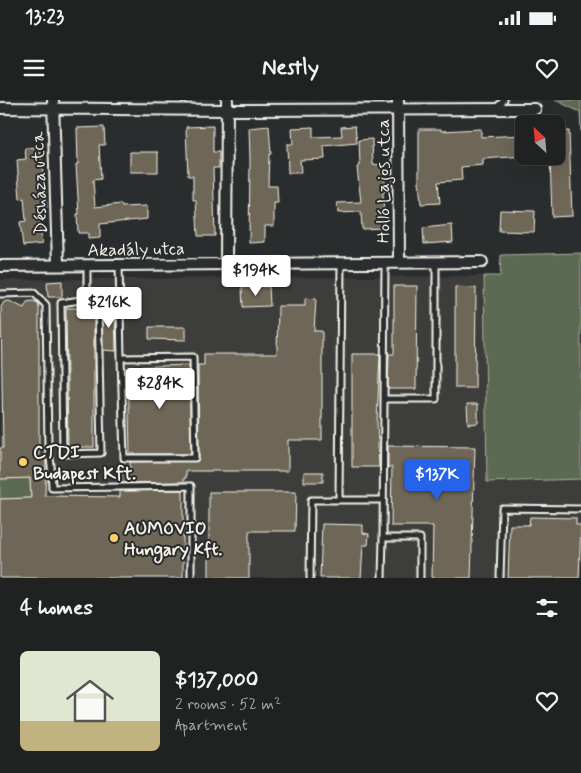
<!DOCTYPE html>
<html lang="en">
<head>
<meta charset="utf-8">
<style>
	:root { --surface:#202222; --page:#282a2a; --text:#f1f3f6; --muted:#a2a4a5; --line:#3d3f40; --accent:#2563eb }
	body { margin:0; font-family:Mynerve,sans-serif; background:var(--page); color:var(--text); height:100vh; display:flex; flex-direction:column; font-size:19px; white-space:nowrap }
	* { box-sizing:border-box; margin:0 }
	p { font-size:16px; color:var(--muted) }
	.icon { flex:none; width:28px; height:28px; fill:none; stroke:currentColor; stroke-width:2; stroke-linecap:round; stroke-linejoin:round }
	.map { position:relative; height:478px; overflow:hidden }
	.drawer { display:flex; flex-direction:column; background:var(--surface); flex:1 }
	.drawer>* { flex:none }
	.needle { width:32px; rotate:334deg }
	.fabs { position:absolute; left:515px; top:15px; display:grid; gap:10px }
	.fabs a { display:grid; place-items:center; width:50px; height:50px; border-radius:8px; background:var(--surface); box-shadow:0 5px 20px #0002,0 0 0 1px var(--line); font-size:25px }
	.price { position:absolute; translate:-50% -42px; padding:0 11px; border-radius:5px; background:#fff; color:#222; font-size:16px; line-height:32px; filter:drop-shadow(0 1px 2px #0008) }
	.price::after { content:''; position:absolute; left:50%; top:30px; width:15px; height:11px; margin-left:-8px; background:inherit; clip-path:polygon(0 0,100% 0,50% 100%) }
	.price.on { background:var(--accent); color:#fff }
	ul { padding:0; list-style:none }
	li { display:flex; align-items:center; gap:15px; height:125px; padding:0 20px }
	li+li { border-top:1px solid var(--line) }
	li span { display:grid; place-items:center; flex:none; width:140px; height:100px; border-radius:8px; color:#555 }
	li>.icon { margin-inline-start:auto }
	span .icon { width:60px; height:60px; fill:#fffc; stroke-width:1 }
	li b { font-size:21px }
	h2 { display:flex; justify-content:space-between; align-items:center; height:60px; padding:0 20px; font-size:21px }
	.status { display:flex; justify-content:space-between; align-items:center; height:35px; padding:0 25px; background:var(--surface); direction:ltr }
	.status svg { height:14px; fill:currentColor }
	header { display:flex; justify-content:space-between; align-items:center; height:65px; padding:0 20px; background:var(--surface); font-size:22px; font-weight:700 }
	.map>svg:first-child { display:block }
	.built { fill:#3e3e3a }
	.green { fill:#5d6b53; stroke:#a8ae9e }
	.building { fill:#6e6656; stroke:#f4f1e8 }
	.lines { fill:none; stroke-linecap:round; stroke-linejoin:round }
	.lane-casing { stroke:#f4f1e8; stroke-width:9 }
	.street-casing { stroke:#f4f1e8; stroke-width:14 }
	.lane { stroke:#2a2d2e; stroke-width:5 }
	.street { stroke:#2a2d2e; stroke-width:10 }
	.poi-dot { fill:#ffd166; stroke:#2a2d2e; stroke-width:2 }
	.labels { text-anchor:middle; stroke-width:4; stroke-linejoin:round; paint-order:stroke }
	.street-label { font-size:18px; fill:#f4f1e8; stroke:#2a2d2e }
	.poi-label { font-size:18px; font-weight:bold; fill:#f4f1e8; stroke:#2a2d2e; text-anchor:start }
</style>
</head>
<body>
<div class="status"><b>13:23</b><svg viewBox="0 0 49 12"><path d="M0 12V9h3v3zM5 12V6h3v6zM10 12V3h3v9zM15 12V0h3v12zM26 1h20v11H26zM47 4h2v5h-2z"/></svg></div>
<header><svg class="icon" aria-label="menu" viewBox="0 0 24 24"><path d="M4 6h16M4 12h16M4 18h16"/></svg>Nestly<svg class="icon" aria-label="heart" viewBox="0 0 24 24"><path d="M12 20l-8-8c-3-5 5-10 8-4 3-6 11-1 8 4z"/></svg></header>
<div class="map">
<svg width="581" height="478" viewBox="0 0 581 478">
	<rect width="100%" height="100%" fill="#2a2d2e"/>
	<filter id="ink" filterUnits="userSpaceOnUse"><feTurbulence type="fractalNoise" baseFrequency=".02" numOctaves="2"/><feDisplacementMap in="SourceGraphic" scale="10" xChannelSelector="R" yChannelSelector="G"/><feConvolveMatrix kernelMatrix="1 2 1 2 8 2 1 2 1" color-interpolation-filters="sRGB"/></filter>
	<g filter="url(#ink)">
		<path class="built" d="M484 176 487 382 581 379V478H0V180Z"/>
		<path class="green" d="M555 0H581V32L580 12Z
			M581 153V379L487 382 484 176H500L501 155Z
			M30 378 31 398 0 399V379Z"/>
		<path class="building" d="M213 26V52H219V68H213L215 136H198L196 100H193V76H188L186 27Z
			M269 26 271 54H269L268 86H277L278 103H274V126H265V142L249 143 250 59 249 28Z
			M355 26 357 43 324 46 325 59 300 60 301 73H288L287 44H293L292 28 313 27V37L342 36 341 27Z
			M104 27 105 45H99L101 79 93 80 95 107 121 104 122 107 147 106V119L100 124V138L88 139V133H78L77 114H79L76 64H78L77 28Z
			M419 29H441V31L481 29V37L524 35V56L483 59V65L461 67 462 80 438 82 440 103 421 104 419 81Z
			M556 31H569L572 116 552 117 550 56H556Z
			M372 39 373 65 383 64 386 91 383 92 384 128 362 129 361 112 338 113 337 103 361 102 357 67 360 66 359 40Z
			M40 47 47 107 38 108 42 144 23 146 20 122 26 121 24 98 20 99 17 60 26 59 25 48Z
			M130 52H158V72H130Z
			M500 110 535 111 534 132 499 131Z
			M452 125 453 142 424 144 423 128Z
			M62 181V197H48L47 182Z
			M269 186 270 206 243 207 242 187Z
			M394 186H417L416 289H388L389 254H394Z
			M455 187 476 188 475 288H455Z
			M305 198 316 199 314 231H322V340H288V371H186V378H184V382L120 383V368H130V362L198 361 199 358 198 265H204V254H277L278 206H305Z
			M9 201 24 208 27 202 33 201 38 203 39 208V359H46L45 396 120 397V391L183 390V478H0V399L31 398 30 378 0 379V348H3L1 207 4 202Z
			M115 207 116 251 103 250 102 208Z
			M66 208H94V347H68Z
			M149 227H186V240L149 239Z
			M352 254H380L377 322 379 367H352Z
			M189 265 191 354H130L128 267Z
			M467 304H478V323L468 324Z
			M388 346 475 347 471 478H432L433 426H391L392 367H388Z
			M304 372H323V382H304Z
			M209 392H296L295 431H249V478H209Z
			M530 417 576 418V425H581L579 478H508L510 425H529Z
			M322 424 363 425V433L369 434 368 445H363L361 478H320Z"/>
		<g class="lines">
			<defs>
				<path id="lane" d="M495 9 504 0
					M87 165V199L61 203 63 354 101 353 98 202 87 199
					M119 165 121 258 193 257 195 358H124L121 258
					M0 194 34 193 46 205 48 347 51 365 52 388 191 386V478
					M385 299H436V162
					M339 399 341 163
					M383 438 385 163
					M310 478 311 400H383
					M382 478 383 438H420V478
					M500 478 502 408 581 409"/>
				<path id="street" d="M53 0 58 165
					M398 0 399 162
					M0 8 227 10 535 9
					M226 164 227 0
					M0 166 482 162"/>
			</defs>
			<use href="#lane" class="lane-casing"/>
			<use href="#street" class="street-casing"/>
			<use href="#lane" class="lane"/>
			<use href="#street" class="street"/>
		</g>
	</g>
	<g class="poi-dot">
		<circle cx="23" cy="362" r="5"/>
		<circle cx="114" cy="438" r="5"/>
	</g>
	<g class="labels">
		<g class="street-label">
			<text transform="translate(383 81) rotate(-90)" y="6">Holló Lajos utca</text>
			<text transform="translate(39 83) rotate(-92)" y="6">Désháza utca</text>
			<text transform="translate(136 149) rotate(-1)" y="6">Akadály utca</text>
		</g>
		<g class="poi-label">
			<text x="33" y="358">CTDI<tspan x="33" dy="21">Budapest Kft.</tspan></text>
			<text x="124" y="434">AUMOVIO<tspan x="124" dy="21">Hungary Kft.</tspan></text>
		</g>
	</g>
</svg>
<div class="fabs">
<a><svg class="needle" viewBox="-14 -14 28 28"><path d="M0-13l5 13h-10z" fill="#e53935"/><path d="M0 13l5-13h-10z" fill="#a2a4a5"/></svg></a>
</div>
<b class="price" style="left:256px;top:197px">$194K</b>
<b class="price" style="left:109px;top:229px">$216K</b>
<b class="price" style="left:160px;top:310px">$284K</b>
<b class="price on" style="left:437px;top:401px">$137K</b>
</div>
<section class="drawer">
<h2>4 homes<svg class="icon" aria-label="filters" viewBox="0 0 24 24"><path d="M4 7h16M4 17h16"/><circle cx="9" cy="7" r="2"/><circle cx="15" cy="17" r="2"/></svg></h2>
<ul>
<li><span style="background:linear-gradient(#dfe7d0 70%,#c2b280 0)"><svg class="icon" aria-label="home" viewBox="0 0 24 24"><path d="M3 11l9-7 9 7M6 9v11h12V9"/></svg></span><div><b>$137,000</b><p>2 rooms · 52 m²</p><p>Apartment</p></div><svg class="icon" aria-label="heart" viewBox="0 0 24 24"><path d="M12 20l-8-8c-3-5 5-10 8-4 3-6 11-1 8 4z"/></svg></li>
</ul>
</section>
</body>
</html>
